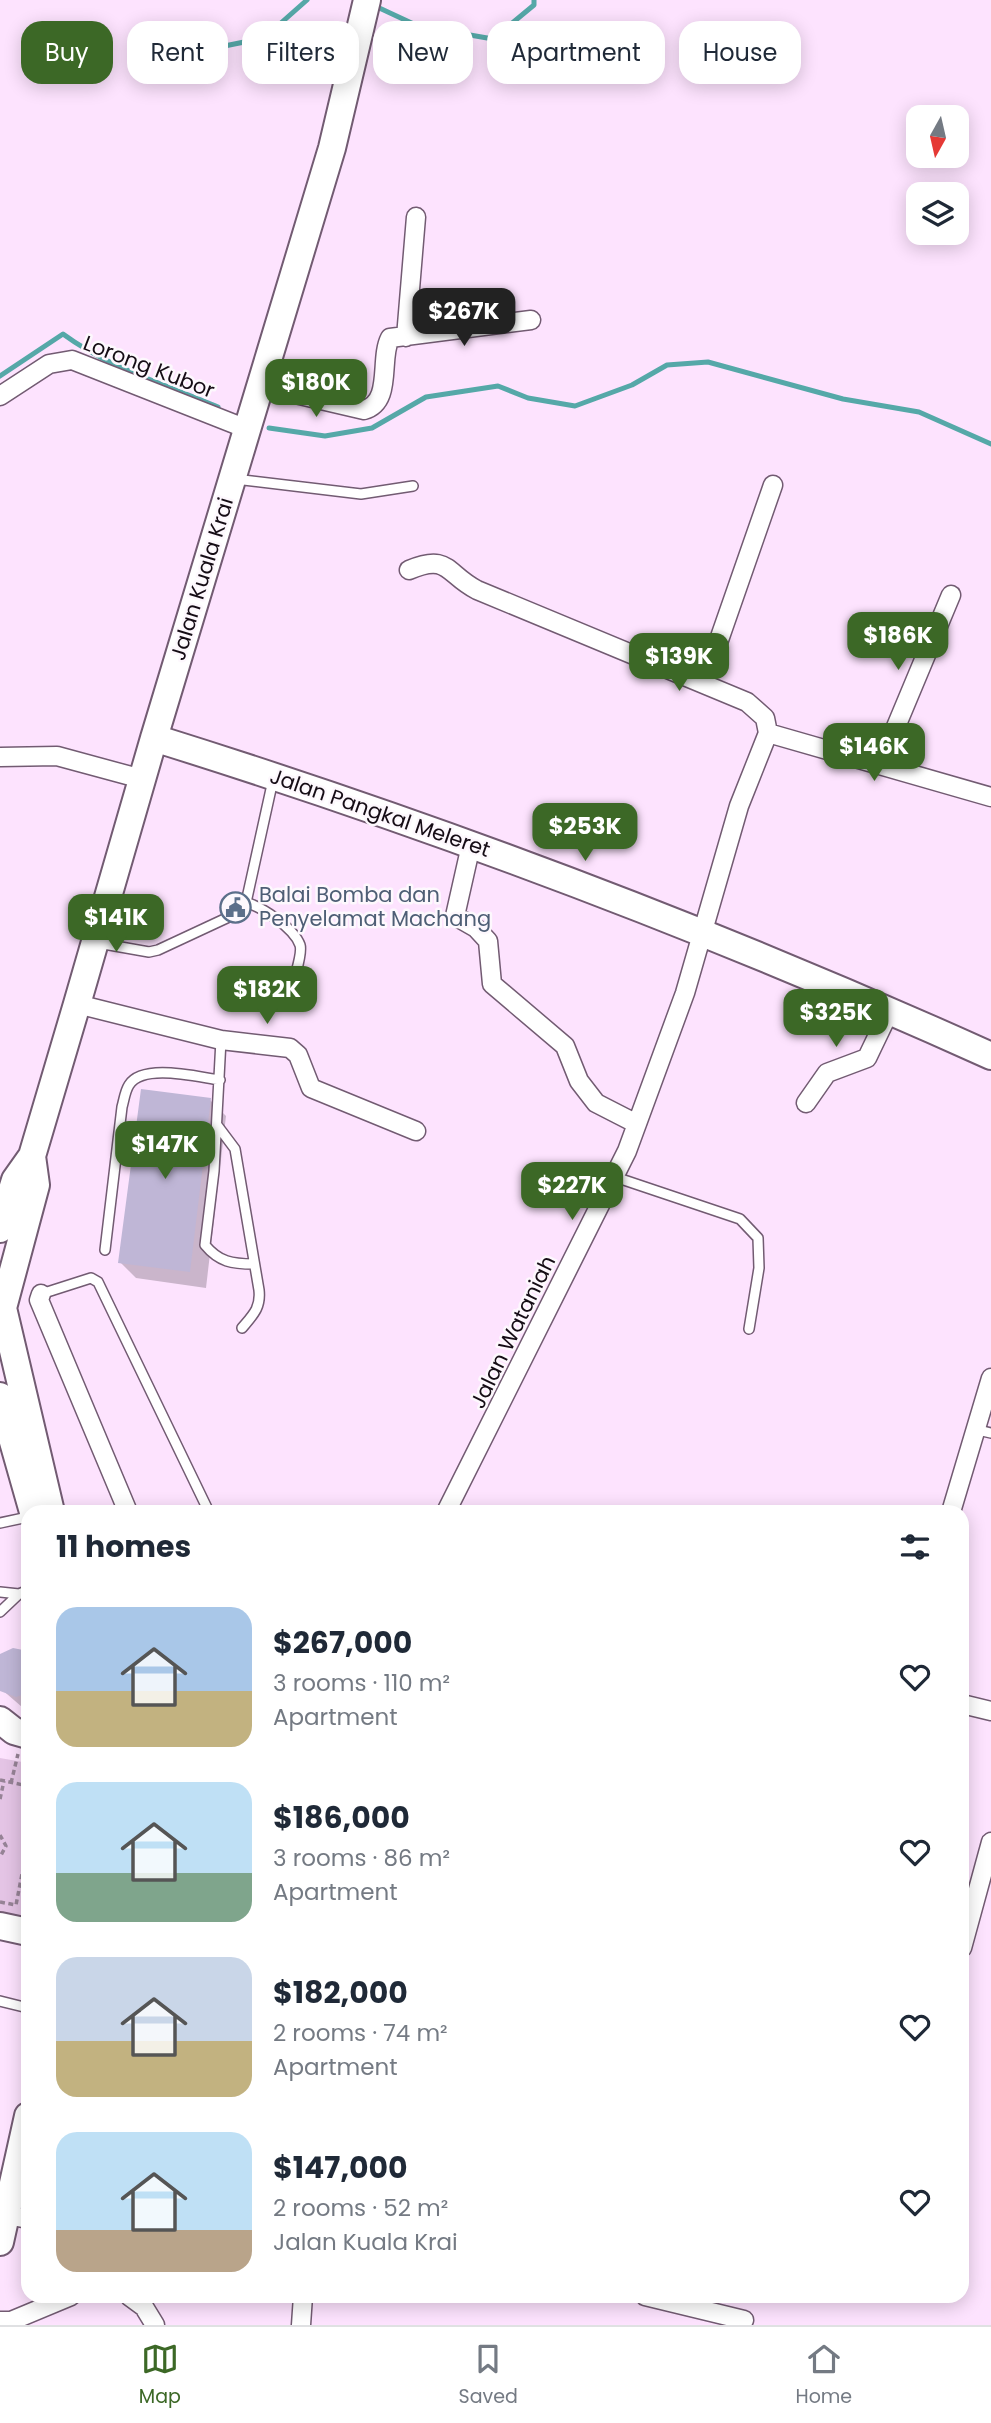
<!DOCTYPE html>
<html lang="en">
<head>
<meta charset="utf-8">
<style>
	:root { --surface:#fff; --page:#f6f6f7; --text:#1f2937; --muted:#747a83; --line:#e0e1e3; --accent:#3c6826 }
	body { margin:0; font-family:Poppins,sans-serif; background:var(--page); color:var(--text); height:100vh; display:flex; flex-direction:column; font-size:26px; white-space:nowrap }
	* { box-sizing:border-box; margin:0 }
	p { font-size:23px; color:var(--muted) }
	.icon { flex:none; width:38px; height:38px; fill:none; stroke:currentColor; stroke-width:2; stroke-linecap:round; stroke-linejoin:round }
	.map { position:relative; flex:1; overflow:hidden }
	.panel { position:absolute; left:21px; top:1505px; width:948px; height:798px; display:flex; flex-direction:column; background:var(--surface); border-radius:21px; box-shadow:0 4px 18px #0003 }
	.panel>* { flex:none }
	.guide { position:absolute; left:21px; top:21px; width:950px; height:63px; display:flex; gap:14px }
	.needle { width:46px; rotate:188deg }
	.controls { position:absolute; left:906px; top:105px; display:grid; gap:14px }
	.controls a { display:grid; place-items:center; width:63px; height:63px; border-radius:14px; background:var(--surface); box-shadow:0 4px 18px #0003; font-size:35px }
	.price { position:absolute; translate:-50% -60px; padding:0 16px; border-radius:14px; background:var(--accent); color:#fff; font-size:23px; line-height:46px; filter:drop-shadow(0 2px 4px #0008) }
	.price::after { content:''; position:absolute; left:50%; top:42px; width:21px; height:16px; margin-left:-10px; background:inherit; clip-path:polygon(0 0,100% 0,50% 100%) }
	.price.selected { background:#222; color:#fff }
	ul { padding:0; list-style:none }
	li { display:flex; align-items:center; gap:21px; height:175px; padding:0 35px }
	li span { display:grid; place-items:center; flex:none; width:196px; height:140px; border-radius:21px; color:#555 }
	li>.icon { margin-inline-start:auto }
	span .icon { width:84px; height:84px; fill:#fffc; stroke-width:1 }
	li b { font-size:30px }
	h2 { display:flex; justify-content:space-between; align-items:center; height:84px; padding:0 35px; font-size:30px }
	.chip { padding:0 24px; border-radius:21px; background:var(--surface); box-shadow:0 4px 18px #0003; font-size:24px; line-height:63px }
	.chip.selected { background:var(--accent); color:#fff }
	.tab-bar { display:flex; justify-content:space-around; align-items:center; height:98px; border-top:2px solid var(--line); background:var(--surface); font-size:19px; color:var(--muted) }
	.tab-bar a { display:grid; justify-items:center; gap:4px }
	.tab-bar .selected { color:var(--accent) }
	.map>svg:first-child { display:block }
	.green { fill:#e4c4e5 }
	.shadow { fill:#0003 }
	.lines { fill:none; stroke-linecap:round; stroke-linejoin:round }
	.stream { stroke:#55a8a8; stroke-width:5 }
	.building { fill:#bfb6d6 }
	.lane-casing { stroke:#725b72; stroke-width:12 }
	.street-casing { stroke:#725b72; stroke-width:21 }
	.secondary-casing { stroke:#725b72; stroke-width:30 }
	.path { stroke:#968396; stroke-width:3.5; stroke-dasharray:5 3.5; stroke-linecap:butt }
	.lane { stroke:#fff; stroke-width:9 }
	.street { stroke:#fff; stroke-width:18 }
	.secondary { stroke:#fff; stroke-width:26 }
	.labels { text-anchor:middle; stroke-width:5; stroke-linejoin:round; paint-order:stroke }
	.street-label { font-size:21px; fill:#150c15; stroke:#fdf8fd }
	.service-label { font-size:21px; fill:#4e5e75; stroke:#fdf8fd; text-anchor:start }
</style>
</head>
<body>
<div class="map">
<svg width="991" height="2325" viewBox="0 0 991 2325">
	<rect width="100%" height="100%" fill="#fde3fe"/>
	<path class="green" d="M0 1758 28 1763V1922L0 1917Z"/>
	<path class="shadow" d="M210 1100 226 1116 206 1288 136 1278 120 1262Z
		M0 1656H28V1706L22 1707 0 1688Z"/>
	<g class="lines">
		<path class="stream" d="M375 6 418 26 493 39 534 5V0
			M185 54 264 38 307 0
			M0 376 63 334C109 368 166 385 218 407
			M269 428 325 436 372 428 426 397 498 386 528 398 575 406 632 385 667 365 708 362 843 399 919 412 991 444"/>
	</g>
	<path class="building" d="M141 1089 211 1098 190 1272 118 1263Z
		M13 1648 28 1651V1693L16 1697 0 1691V1654Z"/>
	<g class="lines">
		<defs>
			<path id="lane" d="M235 479 361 494 413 486
				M245 902C262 907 294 928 300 945 303 954 291 990 287 999L256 997
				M98 943 149 952 158 950 231 916 244 906 247 898 273 780
				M221 1040 214 1171 205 1245C219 1262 232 1264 254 1264
				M217 1125 235 1149 259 1290C261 1308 253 1315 242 1328
				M615 1177 740 1219 758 1238 759 1268 749 1329
				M105 1250 122 1107C124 1100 125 1091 129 1085 143 1063 197 1077 220 1080
				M41 1294 91 1278 98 1282 209 1512
				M978 1430 991 1433
				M0 1523 28 1517
				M0 1592 19 1594
				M0 1612 19 1594 28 1590
				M0 2001 28 2008"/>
			<path id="street" d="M406 337 416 217
				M261 386 364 410C393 402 379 359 390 338L531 320
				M0 396 49 364 72 360 247 429
				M409 570C449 553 446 574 477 590L747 702 765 718 768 733 739 806 685 993 627 1151 446 1512
				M704 683 773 485
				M768 733 991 797
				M0 757 57 756 142 779
				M880 765 951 595
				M471 845 455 916 476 928 488 941 492 984 565 1046 579 1081 596 1103 637 1124
				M77 1004 221 1040 290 1048 298 1055 311 1088 416 1131
				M806 1103 827 1073 867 1058 890 1010
				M41 1294 39 1300 128 1512
				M951 1512 991 1378
				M962 1704 991 1711
				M962 1948 991 1842
				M7 2215 28 2219
				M129 2296 144 2307 155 2325
				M645 2296 744 2320
				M0 2321H11L71 2296
				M301 2325 303 2296"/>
			<path id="secondary" d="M154 738C439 827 719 933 991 1056
				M32 1156 36 1185 3 1308 51 1512
				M0 1229 15 1180 32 1156 77 1004 154 738 332 148 367 0
				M0 1396 33 1512
				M0 1720 14 1731 28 1735
				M0 1926 28 1932
				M0 2242 28 2116"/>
		</defs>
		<use href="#lane" class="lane-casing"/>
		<use href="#street" class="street-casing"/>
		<use href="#secondary" class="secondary-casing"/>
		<path class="path" d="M0 1780 28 1786
			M11 1783 18 1754
			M0 1799 4 1781
			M0 1835 6 1846 0 1857
			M0 1902 16 1905 28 1843"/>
		<use href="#lane" class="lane"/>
		<use href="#street" class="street"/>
		<use href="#secondary" class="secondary"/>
	</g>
	<defs>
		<symbol id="civic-ring" viewBox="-11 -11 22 22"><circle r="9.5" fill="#fdf8fd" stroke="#5c6f8a" stroke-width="1.5"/><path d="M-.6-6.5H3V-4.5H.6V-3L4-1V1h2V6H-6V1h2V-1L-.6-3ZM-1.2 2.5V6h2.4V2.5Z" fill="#5c6f8a"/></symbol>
	</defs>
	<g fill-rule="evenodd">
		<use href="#civic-ring" x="218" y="890" width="35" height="35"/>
	</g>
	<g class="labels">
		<g class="street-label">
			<text transform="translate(149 367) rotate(21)" y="7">Lorong Kubor</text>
			<text transform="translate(202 579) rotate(-73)" y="7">Jalan Kuala Krai</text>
			<text transform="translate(380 813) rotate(19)" y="7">Jalan Pangkal Meleret</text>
			<text transform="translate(513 1332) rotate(-64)" y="7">Jalan Wataniah</text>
		</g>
		<g class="service-label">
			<text x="259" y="902">Balai Bomba dan<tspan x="259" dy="24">Penyelamat Machang</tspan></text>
		</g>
	</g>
</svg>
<div class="controls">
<a><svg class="needle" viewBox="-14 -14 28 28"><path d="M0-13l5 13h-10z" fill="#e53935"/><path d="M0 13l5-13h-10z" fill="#747a83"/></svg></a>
<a><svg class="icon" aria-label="layers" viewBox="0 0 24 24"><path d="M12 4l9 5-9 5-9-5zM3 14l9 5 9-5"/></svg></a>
</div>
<b class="price selected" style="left:464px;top:348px">$267K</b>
<b class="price" style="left:316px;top:419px">$180K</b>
<b class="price" style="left:898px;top:672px">$186K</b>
<b class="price" style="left:679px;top:693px">$139K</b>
<b class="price" style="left:874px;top:783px">$146K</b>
<b class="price" style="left:585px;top:863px">$253K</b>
<b class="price" style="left:116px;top:954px">$141K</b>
<b class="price" style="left:267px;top:1026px">$182K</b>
<b class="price" style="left:836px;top:1049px">$325K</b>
<b class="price" style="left:165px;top:1181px">$147K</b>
<b class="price" style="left:572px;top:1222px">$227K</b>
<div class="guide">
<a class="chip selected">Buy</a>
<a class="chip">Rent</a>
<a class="chip">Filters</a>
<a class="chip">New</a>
<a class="chip">Apartment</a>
<a class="chip">House</a>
</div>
<section class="panel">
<h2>11 homes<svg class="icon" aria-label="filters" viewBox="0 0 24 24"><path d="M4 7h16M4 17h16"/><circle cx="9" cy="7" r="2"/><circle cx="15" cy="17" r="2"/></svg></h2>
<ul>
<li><span style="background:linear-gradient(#a9c7e8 60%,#c2b280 0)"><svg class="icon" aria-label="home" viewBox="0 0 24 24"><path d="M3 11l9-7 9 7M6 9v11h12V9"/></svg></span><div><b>$267,000</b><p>3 rooms · 110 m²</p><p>Apartment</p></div><svg class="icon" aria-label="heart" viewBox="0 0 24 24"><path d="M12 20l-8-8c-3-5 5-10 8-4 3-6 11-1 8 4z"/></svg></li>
<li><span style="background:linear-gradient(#bfe0f5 65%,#7fa58c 0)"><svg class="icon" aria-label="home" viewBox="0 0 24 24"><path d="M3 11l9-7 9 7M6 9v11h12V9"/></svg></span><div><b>$186,000</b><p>3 rooms · 86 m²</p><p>Apartment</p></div><svg class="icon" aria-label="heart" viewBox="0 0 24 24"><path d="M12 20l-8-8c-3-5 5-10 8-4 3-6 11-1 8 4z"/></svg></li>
<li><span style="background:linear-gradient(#c9d6e8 60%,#c2b280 0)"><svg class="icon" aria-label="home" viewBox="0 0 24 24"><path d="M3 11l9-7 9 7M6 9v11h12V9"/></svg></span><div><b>$182,000</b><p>2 rooms · 74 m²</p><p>Apartment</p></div><svg class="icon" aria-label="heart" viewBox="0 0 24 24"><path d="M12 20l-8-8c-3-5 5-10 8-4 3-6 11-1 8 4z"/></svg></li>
<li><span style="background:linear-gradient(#bfe0f5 70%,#b9a48a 0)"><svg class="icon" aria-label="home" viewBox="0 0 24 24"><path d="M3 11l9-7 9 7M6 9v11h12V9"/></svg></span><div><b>$147,000</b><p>2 rooms · 52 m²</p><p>Jalan Kuala Krai</p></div><svg class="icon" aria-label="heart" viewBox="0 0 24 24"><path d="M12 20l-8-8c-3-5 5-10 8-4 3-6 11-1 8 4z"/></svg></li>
</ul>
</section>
</div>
<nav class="tab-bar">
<a class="selected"><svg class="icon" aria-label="map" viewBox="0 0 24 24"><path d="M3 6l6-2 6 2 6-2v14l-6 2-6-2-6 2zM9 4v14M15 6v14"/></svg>Map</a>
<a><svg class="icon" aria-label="saved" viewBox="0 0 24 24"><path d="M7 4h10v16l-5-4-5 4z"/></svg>Saved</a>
<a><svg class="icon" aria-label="home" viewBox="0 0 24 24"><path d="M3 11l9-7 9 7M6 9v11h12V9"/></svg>Home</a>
</nav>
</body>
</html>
